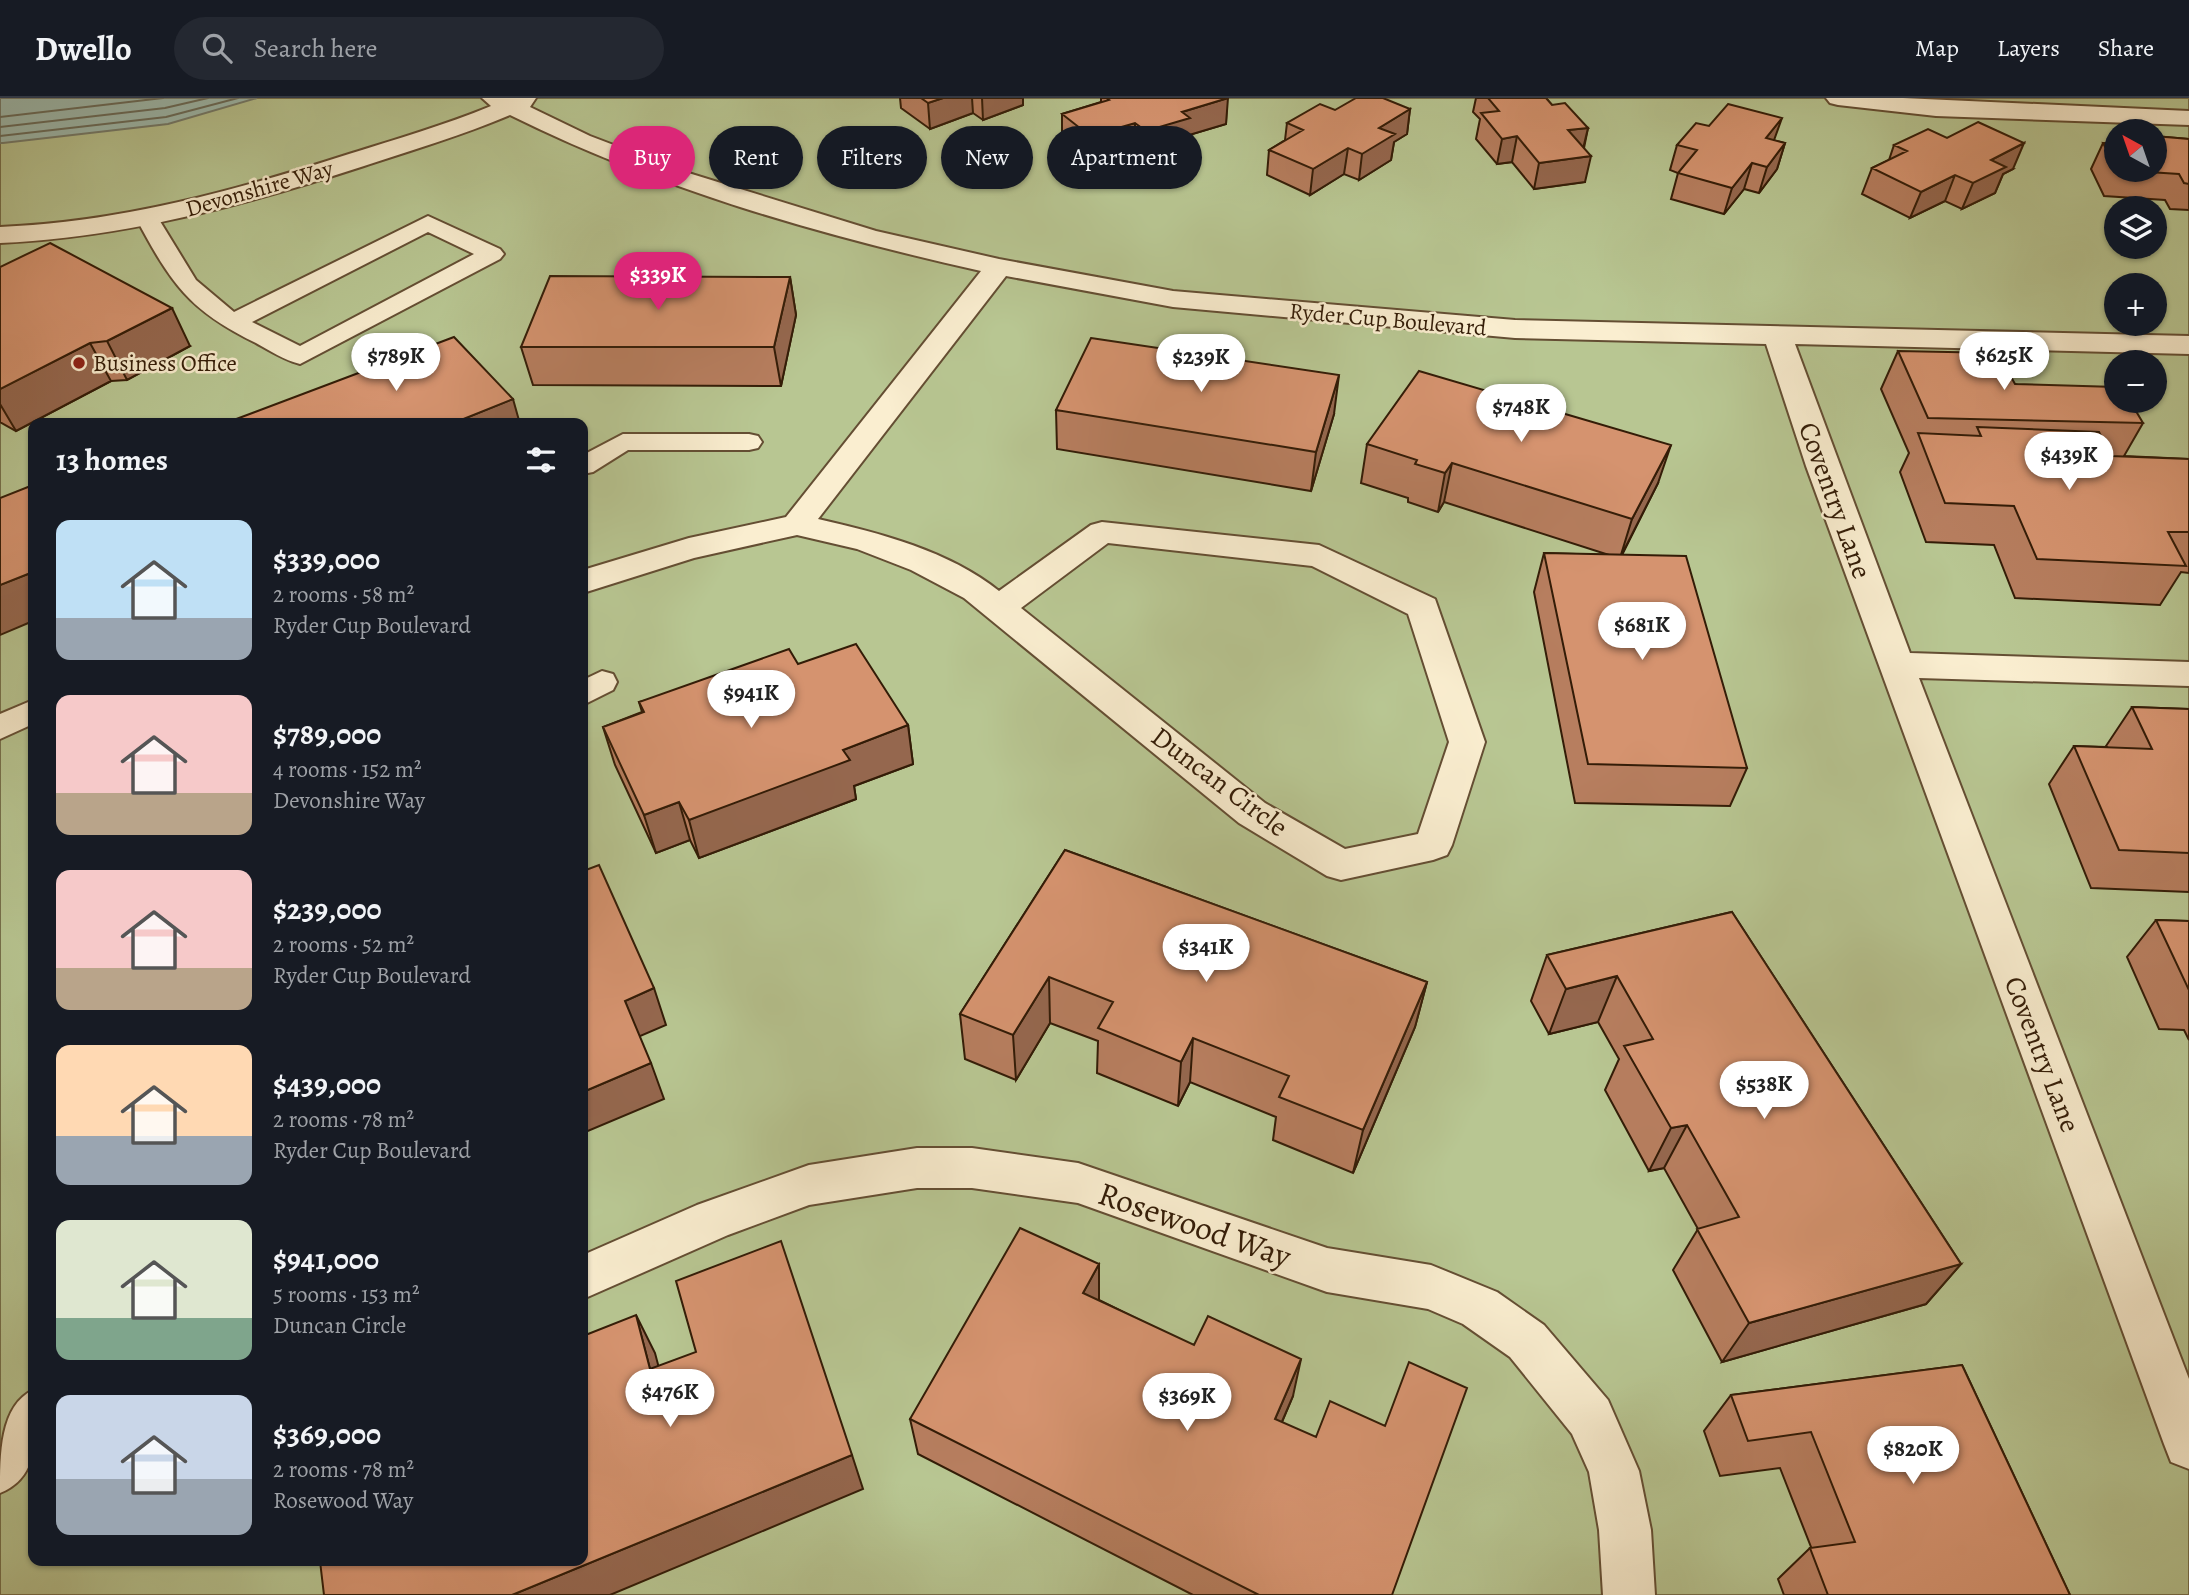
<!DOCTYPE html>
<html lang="en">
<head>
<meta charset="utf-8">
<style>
	:root { --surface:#171b24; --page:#242831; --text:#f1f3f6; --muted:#9ea1a6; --line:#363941; --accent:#db2777 }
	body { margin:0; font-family:Alegreya,serif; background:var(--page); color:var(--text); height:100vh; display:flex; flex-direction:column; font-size:26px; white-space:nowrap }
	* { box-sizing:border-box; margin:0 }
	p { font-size:23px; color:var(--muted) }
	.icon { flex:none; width:38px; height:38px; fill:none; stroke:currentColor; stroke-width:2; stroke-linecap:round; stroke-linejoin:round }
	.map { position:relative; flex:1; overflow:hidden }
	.panel { position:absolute; left:28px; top:320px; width:560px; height:1148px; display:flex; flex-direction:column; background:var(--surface); border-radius:14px; box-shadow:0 2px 5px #0004 }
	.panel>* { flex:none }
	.banner { position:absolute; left:609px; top:28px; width:665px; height:63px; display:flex; gap:14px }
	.needle { width:46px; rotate:320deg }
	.fabs { position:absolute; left:2104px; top:21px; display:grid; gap:14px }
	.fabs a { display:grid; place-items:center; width:63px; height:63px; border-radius:50%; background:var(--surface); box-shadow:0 2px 5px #0004; font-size:35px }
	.price { position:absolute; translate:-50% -60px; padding:0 16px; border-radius:24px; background:#fff; color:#222; font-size:23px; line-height:46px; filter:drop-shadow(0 2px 4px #0008) }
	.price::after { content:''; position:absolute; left:50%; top:42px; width:21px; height:16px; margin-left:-10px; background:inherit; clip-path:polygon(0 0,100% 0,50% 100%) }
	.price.current { background:var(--accent); color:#fff }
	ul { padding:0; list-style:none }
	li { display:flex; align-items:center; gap:21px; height:175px; padding:0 28px }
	li span { display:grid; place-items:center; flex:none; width:196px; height:140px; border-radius:14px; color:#555 }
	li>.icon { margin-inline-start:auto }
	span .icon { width:84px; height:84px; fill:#fffc; stroke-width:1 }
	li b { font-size:30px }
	h2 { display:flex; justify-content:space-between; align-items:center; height:84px; padding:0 28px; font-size:30px }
	.pill { padding:0 24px; border-radius:32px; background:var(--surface); box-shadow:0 2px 5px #0004; font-size:24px; line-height:63px }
	.pill.current { background:var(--accent); color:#fff }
	header { display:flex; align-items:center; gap:42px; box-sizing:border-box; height:98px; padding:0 35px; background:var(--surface); border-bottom:2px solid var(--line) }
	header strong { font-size:33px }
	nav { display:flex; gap:38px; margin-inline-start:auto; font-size:24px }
	.search { width:490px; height:63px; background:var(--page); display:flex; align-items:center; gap:18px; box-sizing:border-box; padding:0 24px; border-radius:38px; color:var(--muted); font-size:26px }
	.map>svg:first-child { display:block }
	.green { fill:#b8c692; stroke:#76714c; stroke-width:2; fill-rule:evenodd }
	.water { fill:#9ebeb3; stroke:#737d6e; stroke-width:2 }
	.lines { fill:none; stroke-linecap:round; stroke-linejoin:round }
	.shore { stroke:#686d5d; stroke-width:2 }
	.lane-casing { stroke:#644e33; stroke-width:4 }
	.street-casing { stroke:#644e33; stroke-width:4 }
	.lane { fill:#faeed0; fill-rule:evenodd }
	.street { fill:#faeed0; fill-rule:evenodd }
	.wall { fill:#b77e5f; stroke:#331c07; stroke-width:2 }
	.shaded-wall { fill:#95674e; stroke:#331c07; stroke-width:2 }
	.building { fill:#d5936f; stroke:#331c07; stroke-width:2 }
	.poi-dot { fill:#8f2418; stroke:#faeed0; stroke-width:2.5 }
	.labels { text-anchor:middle; stroke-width:5; stroke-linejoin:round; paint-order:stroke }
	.far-street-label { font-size:23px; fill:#331c07; stroke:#faeed0 }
	.far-poi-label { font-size:23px; fill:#331c07; stroke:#faeed0; text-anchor:start }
	.street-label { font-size:28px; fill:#331c07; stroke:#faeed0 }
	.near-street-label { font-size:33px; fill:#331c07; stroke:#faeed0 }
</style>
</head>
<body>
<header>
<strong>Dwello</strong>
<div class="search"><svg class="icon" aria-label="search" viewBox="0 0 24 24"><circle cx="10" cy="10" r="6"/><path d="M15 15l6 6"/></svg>Search here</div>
<nav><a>Map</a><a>Layers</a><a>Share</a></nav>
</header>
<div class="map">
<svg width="2189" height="1497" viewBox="0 0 2189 1497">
	<rect width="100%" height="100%" fill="#f7e5b7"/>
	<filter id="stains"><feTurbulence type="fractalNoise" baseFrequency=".00286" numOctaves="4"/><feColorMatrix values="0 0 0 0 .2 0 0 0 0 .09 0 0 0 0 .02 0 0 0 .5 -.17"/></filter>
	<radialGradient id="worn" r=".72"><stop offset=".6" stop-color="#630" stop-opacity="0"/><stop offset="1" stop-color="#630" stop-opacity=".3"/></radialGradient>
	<path class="green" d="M0 0H2189V1497H0ZM2116 33H2154V72H2116ZM2116 110H2154V149H2116ZM2116 187H2154V226H2116ZM2116 264H2154V303H2116ZM33 326H583V1463H33Z"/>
	<path class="water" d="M0 0H257L168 26 3 45H0Z"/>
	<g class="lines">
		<path class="shore" d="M0 19 163 0
			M0 29 165 10 208 0
			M0 38 166 19 238 0"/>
		<defs>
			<path id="lane" d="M147 113 155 115 196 182 234 214 428 118 500 151 504 156 500 161 300 266C284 262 270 253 256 245 188 212 171 185 136 120ZM428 134 474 156 300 248 252 224Z
				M623 336H749L758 338 762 344 758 350 749 352H628L593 374 583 376V357Z
				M602 573 613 576 617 584 613 592 583 607V582Z
				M33 602V626L0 641V616Z"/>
			<path id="street" d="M482 0H536L530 9 590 38 682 73 876 133 999 161 1173 193 1515 222 2189 238V256L1795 246 1910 555 2189 564V588L1919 580 2189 1281V1371L2171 1364 2164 1346 1806 368 1766 246 1515 240 1173 209 1006 178 818 421C880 435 949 453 999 493L1091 427 1102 424 1319 447 1435 501 1485 644 1452 747 1447 757 1433 762 1341 782 1327 778 1239 725 964 500 911 472 857 451 797 437 694 460 583 495V472L689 440 786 419 981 173C820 137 659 91 510 17 463 37 413 52 364 68 245 107 126 139 0 145V129C121 124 234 93 349 56 397 41 445 27 491 8ZM1108 445 1312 468 1408 516 1449 644 1418 736 1345 751 1265 705 1021 510Z
				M1826 0H1903L2189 13V27L1936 18 1838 7 1830 5Z
				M917 1050H972L1078 1065 1327 1150 1431 1167 1497 1194 1544 1227 1608 1302 1639 1373 1651 1432 1655 1497H1603L1599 1432 1589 1374 1572 1336 1510 1259 1463 1226 1428 1211 1327 1194 1078 1105 972 1090H917L809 1107 728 1137 583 1201V1157L697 1107 809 1067Z
				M33 1292C33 1332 44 1377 0 1395 0 1356 0 1308 33 1292Z"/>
		</defs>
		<use href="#lane" class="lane-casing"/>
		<use href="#street" class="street-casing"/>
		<use href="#lane" class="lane"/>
		<use href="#street" class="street"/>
	</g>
	<path class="wall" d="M900 0H1023V7L983 22 973 15 930 31 901 10Z
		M1101 0H1227L1226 26 1189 37V45L1145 59 1135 50 1090 64 1062 41V16L1101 4Z
		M1476 0H1546L1552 7 1588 30 1584 50 1585 84 1534 91 1512 64 1497 66 1476 41 1480 21 1473 14Z
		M1410 11 1407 36 1394 44 1391 62 1359 82 1344 76 1310 97 1267 77 1269 52 1285 42 1287 25 1335 12Z
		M1709 28 1785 45 1777 71 1759 95 1744 91 1724 116 1671 101 1678 75 1670 72 1677 47Z
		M2154 38 2189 41V112L2170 111 2165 102 2104 98 2091 71 2103 45 2116 46V72H2154Z
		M1894 47 2013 71 2003 76 1995 95 1962 111 1945 103 1910 120 1862 96 1872 70 1889 62Z
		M0 169 190 248 127 282 111 283 16 333 0 324Z
		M790 179 796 217 781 288 533 287 521 249Z
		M1898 253 2015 286 2143 325 2124 358 2189 361V475L2181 474 2160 507 2015 500 1994 447 1926 444 1900 374 1909 355 1881 291Z
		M1056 312 1334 316 1311 393 1057 351Z
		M1367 346 1658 385 1622 457 1747 670 1730 708 1575 705 1534 494 1544 455 1609 457 1444 404 1438 414 1408 404V400L1361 385Z
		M798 566 908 627 913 666 854 688 856 701 699 760 690 742 656 755 615 667 603 629 642 614 639 604Z
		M2132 609 2189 611V794L2091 790 2049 686 2074 648 2107 649 2106 648Z
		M1065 752 1427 884 1415 929 1353 1075 1273 1042 1276 1019 1190 984 1178 1008 1097 975 1098 943 1050 925 1016 982 965 961 960 916Z
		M1732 814 1961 1166 1926 1206 1722 1264 1673 1172 1698 1131 1664 1070 1649 1073 1605 992 1619 961 1598 924 1549 936 1531 903 1547 857Z
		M2156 822 2189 823V942L2184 932 2159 931 2127 859Z
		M1099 1166V1202L1293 1298 1282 1324 1392 1497H1193L918 1356 910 1321Z
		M1962 1267 2070 1497H1784L1778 1481 1811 1449 1780 1370 1720 1378 1704 1333 1731 1297Z"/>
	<path class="shaded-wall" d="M943 0H972L973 15 930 31 928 5Z
		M982 0H1023V7L983 22Z
		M1228 0 1226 26 1189 37V45L1145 59 1146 33 1182 14Z
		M1410 11 1407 36 1394 44 1391 62 1359 82 1362 56 1379 30Z
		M1782 20 1773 45 1766 40Z
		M1135 25V50L1090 64V38Z
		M1588 30 1582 55 1568 32Z
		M1517 38 1512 64 1497 66 1502 41Z
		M1785 45 1777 71 1759 95 1767 69Z
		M2024 45 2013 71 2003 76 1995 95 1962 111 1973 85 1991 62Z
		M1348 50 1344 76 1310 97 1313 71Z
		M1591 58 1585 84 1534 91 1539 65Z
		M1752 65 1744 91 1724 116 1732 90Z
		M1955 77 1945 103 1910 120 1921 94Z
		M790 179 796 217 781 288 774 249Z
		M172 210 190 248 127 282 107 243Z
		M90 245 111 283 16 333 0 306V291Z
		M1339 277 1334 316 1311 393 1316 354Z
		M513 301 520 326H451Z
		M1671 347 1658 385 1620 460 1632 421Z
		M1452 365 1444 404 1438 414 1445 375Z
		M33 474V523L0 537V487Z
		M908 627 913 666 854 688 856 701 699 760 689 722 843 652Z
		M679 704 690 742 656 755 644 717Z
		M1617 878 1598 924 1549 936 1566 891Z
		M1049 879 1050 925 1016 982 1013 937Z
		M1427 884 1415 929 1353 1075 1363 1032Z
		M654 890 666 927 638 939 625 903Z
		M1193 940 1190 984 1178 1008 1181 964Z
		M651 965 664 1001 583 1035V994Z
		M1687 1027 1664 1070 1649 1073 1671 1030Z
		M1099 1166V1205L1083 1195Z
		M1961 1166 1926 1206 1722 1264 1749 1225Z
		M636 1217 655 1255 669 1308 650 1271Z
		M1301 1261 1293 1298 1268 1356 1275 1321Z
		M852 1357 863 1391 610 1497H512Z"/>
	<path class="building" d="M921 0H943L928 5Z
		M1106 0H1228L1182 14 1190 20 1146 33 1135 25 1090 38 1062 16 1109 2Z
		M1356 0H1383L1410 11 1379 30 1395 36 1362 56 1348 50 1313 71 1269 52 1303 32 1287 25 1320 6 1335 12Z
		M1488 0H1546L1552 7 1565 5 1588 30 1568 32 1591 58 1539 65 1517 38 1502 41 1481 15 1499 13Z
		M1728 6 1782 20 1766 40 1785 45 1767 69 1752 65 1732 90 1678 75 1697 52 1677 47 1696 25 1709 28Z
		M1978 24 2024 45 1991 62 2006 69 1973 85 1955 77 1921 94 1872 70 1907 53 1894 47 1928 31 1947 40Z
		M2154 38 2189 41V86L2184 85 2179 76 2117 72H2154V48H2158L2154 41Z
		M2103 45 2116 46V70Z
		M50 145 172 210 107 243 90 245 0 291V169Z
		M550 178 790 179 774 249H521Z
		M454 239 513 301 451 326H223Z
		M1091 240 1339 277 1316 354 1056 312Z
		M1898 253 1998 255 2015 286 2116 289V303H2130L2143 325 1928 320Z
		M1419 273 1671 347 1632 421 1452 365 1445 375 1415 366 1417 362 1367 346Z
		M1977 329 2099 334 2111 358 2189 361V434H2168L2186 468 2037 461 2014 408 1945 405 1918 335 1981 338Z
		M33 387V474L0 487V400Z
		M1544 455 1686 458 1747 670 1588 666Z
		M856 546 908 627 843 652 850 662 689 722 679 704 644 717 603 629 644 614 639 604 789 551 798 566Z
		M2132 609 2189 611V755L2119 752 2074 648 2152 651Z
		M1065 752 1427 884 1363 1032 1279 999 1289 978 1193 940 1181 964 1098 930 1113 904 1049 879 1013 937 960 916Z
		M583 765 586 772 599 767 654 890 625 903 651 965 583 994Z
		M1732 814 1961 1166 1749 1225 1697 1131 1739 1119 1687 1027 1671 1030 1624 948 1653 941 1617 878 1566 891 1547 857Z
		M2156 822 2189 823V892Z
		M1020 1130 1099 1166 1083 1195 1194 1247 1208 1218 1301 1261 1275 1321 1316 1339 1330 1303 1385 1328 1409 1264 1467 1290 1392 1497H1259L910 1321Z
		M781 1143 852 1357 512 1497H324L320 1463H583V1238L636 1217 650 1271 696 1254 676 1183Z
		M1962 1267 2070 1497H1828L1810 1450 1855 1444 1811 1334 1748 1343 1731 1297Z"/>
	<circle class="poi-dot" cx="79" cy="265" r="7"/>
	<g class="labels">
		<g class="far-street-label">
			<text transform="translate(259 90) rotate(-16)" y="8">Devonshire Way</text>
			<text transform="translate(1388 221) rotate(5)" y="8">Ryder Cup Boulevard</text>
		</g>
		<g class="far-poi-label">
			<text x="93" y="273">Business Office</text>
		</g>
		<g class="street-label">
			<text transform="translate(1836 402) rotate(70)" y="10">Coventry Lane</text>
			<text transform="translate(1220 683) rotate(37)" y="10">Duncan Circle</text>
			<text transform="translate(2043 956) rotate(69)" y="10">Coventry Lane</text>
		</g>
		<g class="near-street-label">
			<text transform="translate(1195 1126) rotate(19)" y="12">Rosewood Way</text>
		</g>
	</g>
	<rect width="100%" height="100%" filter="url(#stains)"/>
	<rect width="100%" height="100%" fill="url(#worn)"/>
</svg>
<div class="fabs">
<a><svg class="needle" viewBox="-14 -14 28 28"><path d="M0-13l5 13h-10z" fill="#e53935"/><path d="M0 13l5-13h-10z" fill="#9ea1a6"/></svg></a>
<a><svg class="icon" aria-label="layers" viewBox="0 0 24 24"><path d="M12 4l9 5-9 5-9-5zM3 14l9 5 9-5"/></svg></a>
<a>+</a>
<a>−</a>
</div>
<b class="price current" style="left:658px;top:214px">$339K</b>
<b class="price" style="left:2004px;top:294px">$625K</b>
<b class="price" style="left:396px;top:295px">$789K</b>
<b class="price" style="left:1201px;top:296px">$239K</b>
<b class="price" style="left:1521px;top:346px">$748K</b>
<b class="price" style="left:2069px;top:394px">$439K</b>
<b class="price" style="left:1642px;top:564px">$681K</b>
<b class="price" style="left:751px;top:632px">$941K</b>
<b class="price" style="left:1206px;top:886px">$341K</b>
<b class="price" style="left:1764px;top:1023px">$538K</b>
<b class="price" style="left:670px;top:1331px">$476K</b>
<b class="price" style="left:1187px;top:1335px">$369K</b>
<b class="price" style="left:1913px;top:1388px">$820K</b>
<div class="banner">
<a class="pill current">Buy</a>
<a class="pill">Rent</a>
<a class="pill">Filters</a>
<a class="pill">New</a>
<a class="pill">Apartment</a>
</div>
<section class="panel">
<h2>13 homes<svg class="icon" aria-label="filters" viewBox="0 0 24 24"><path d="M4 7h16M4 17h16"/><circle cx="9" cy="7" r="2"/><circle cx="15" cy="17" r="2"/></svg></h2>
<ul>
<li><span style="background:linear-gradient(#bfe0f5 70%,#9aa5b1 0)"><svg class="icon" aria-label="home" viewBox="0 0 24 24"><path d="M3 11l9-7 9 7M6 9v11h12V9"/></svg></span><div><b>$339,000</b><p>2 rooms · 58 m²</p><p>Ryder Cup Boulevard</p></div></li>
<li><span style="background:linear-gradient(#f6c9c9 70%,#b9a48a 0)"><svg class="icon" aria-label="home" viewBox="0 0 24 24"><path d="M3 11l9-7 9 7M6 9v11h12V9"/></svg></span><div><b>$789,000</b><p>4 rooms · 152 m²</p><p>Devonshire Way</p></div></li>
<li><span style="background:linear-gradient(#f6c9c9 70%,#b9a48a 0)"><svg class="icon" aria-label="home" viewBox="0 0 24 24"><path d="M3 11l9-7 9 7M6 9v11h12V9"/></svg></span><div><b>$239,000</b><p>2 rooms · 52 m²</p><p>Ryder Cup Boulevard</p></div></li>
<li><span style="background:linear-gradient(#ffd9b3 65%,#9aa5b1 0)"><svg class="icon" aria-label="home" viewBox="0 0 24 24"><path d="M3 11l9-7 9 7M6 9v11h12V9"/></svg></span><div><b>$439,000</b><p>2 rooms · 78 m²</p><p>Ryder Cup Boulevard</p></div></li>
<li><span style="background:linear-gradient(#dfe7d0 70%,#7fa58c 0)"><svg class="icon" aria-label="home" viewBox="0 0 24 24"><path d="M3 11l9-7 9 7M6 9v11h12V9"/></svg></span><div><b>$941,000</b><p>5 rooms · 153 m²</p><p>Duncan Circle</p></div></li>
<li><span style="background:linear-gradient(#c9d6e8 60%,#9aa5b1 0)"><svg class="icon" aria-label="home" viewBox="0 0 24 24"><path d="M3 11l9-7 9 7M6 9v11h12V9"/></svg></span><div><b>$369,000</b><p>2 rooms · 78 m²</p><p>Rosewood Way</p></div></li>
</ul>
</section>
</div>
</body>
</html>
